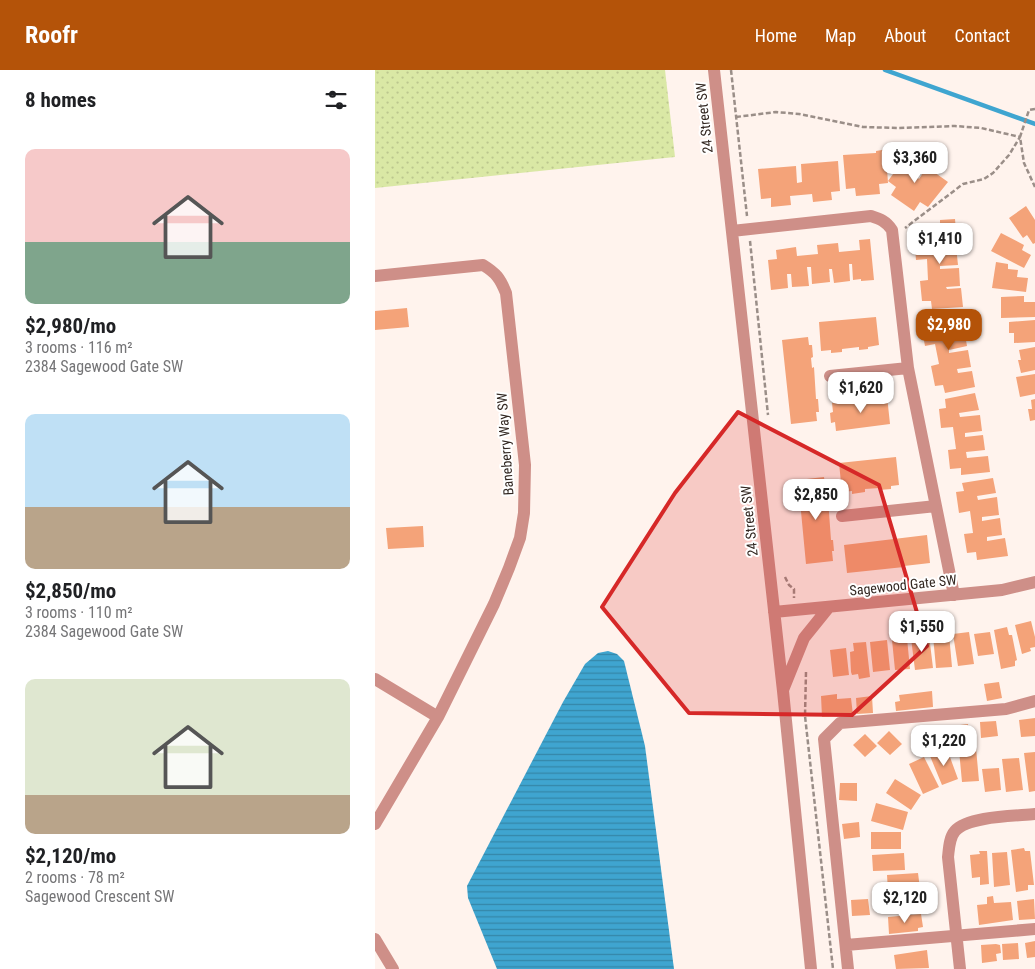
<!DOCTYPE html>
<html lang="en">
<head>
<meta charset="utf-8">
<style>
	:root { --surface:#fff; --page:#f6f6f6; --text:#202124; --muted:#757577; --accent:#b45309 }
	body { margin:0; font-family:"Roboto Condensed",sans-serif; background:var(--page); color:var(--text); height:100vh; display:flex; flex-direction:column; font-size:19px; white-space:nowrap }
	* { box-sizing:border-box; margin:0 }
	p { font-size:16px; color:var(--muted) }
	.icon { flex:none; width:28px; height:28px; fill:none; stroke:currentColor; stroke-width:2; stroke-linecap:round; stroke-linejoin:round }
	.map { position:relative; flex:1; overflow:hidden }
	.sheet { display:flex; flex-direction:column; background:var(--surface); width:375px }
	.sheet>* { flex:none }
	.price { position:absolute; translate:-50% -42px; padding:0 11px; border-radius:10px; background:#fff; color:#222; font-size:16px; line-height:32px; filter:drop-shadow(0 1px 2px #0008) }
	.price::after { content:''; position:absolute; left:50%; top:30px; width:15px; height:11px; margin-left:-8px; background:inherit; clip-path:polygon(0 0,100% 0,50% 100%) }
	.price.current { background:var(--accent); color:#fff }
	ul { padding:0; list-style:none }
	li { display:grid; align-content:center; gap:10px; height:265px; padding:0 25px }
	li span { display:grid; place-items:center; height:155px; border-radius:10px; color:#555 }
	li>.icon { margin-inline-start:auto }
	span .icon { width:90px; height:90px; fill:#fffc; stroke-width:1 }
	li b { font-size:21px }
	h2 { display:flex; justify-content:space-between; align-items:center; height:60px; padding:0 25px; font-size:21px }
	header { display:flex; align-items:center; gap:30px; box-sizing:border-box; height:70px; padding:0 25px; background:var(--accent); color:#fff }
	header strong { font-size:24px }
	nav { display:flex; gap:28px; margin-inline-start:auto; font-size:18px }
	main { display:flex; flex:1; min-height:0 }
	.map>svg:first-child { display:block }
	.grass { fill:url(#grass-dots) }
	.water { fill:url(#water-rules) }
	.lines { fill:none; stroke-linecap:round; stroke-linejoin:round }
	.stream { stroke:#3fa5d0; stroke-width:4.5 }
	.building { fill:#f4a379 }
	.path { stroke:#9a8e88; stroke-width:2.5; stroke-dasharray:5 2.5; stroke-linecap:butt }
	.minor { stroke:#ce8f88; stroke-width:12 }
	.marked { fill:#d62828; fill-opacity:0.2; stroke:#d62828; stroke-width:4; stroke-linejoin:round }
	.labels { text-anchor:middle; stroke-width:4; stroke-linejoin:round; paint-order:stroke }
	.street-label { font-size:14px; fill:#322721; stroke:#fff }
</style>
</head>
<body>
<header>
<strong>Roofr</strong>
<nav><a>Home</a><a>Map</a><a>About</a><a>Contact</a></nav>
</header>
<main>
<section class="sheet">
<h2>8 homes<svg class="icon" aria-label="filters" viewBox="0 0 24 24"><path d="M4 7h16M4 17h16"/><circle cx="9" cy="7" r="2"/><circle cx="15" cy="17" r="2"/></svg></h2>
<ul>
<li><span style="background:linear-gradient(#f6c9c9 60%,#7fa58c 0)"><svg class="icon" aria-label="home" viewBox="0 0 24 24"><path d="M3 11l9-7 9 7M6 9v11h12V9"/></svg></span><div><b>$2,980/mo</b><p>3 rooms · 116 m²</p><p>2384 Sagewood Gate SW</p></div></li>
<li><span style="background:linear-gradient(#bfe0f5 60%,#b9a48a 0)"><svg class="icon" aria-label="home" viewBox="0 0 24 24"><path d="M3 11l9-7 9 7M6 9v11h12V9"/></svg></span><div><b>$2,850/mo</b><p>3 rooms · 110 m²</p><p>2384 Sagewood Gate SW</p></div></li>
<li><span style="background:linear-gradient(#dfe7d0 75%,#b9a48a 0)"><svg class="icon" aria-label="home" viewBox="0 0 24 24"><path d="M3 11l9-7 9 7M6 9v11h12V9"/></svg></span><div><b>$2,120/mo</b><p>2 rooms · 78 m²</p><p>Sagewood Crescent SW</p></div></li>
</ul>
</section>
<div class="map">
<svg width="660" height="899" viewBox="0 0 660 899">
	<defs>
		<pattern id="grass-dots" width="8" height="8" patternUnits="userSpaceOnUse" patternTransform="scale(1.25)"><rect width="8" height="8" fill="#dae8a5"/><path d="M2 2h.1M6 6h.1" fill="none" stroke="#bcc78e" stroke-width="1.8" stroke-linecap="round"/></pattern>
		<pattern id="water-rules" width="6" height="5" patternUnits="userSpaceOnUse" patternTransform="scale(1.25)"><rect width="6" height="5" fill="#3fa5d0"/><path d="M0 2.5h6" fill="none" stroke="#3586a8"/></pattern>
	</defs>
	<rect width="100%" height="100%" fill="#fff3ed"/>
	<path class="grass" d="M0 0H290L300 87 0 118Z"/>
	<path class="water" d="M233 581 242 584 249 591 270 676 299 899H122L93 828 92 816 188 632 210 594 223 583Z"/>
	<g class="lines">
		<path class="stream" d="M510 0 660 54"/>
	</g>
	<path class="building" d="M513 79 514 97 512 98 513 113 504 114 505 124 481 126 480 118 471 119 468 85 501 83V81Z
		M526 83 547 97 541 106 544 109 552 97 573 112 553 137 545 132 539 141 516 125 521 117 513 111 521 100 517 97Z
		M463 91 465 121 456 122 457 130 438 132 437 124 415 126 416 135 396 137V128L386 129 383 99 421 96 422 113 427 112 426 94Z
		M651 136 660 150V173L658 174 652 165 648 168 634 148Z
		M580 149 582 173 570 174 571 177 581 176 583 195 565 196V199L584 198 585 216 571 217 572 219 586 218 588 237 557 239 556 231H547L545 211 553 210 552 189 541 190 539 166 548 165V155L565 154V150Z
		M626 163 649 175 647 180 656 185 649 198 616 181Z
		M495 169 499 210 486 211V209L478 210 477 194H474L475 211 459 213 457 199H454L455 212 437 214 436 197H432L434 216 417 217 416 204H412L413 218 396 220 393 190 402 189 401 180 421 177 422 186 443 184 442 175 463 173 464 182 485 180 484 170Z
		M621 192 633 194V199L643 200 642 207 653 208 651 222 617 218Z
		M649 226V232H660V247L626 248V227Z
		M32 238 34 257 0 260V241Z
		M585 239 588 256 574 259 575 262 589 259 592 276 574 280V283L593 280 596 297 582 299 583 303 597 301 600 317 570 323 568 315 560 316 556 296 564 294 560 274 550 276 546 255 556 253 554 245Z
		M501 247 504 275 493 277V279L484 280V277L467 279V282L456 283V280L446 281 444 252Z
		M660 250V272L639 273V263H634V252Z
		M433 267 434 275H437L438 287 436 288 437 298 439 297 441 329H443L444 342H441L442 351 416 354 407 270Z
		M660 277V300L646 303 643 290H646L644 280Z
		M660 304V324L645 327 641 307Z
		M600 323 604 340 584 343 585 347 605 345 607 361 590 363V367L608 365 610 380 591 382 592 388 613 386 615 402 586 405V398L575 399 573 380 581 379 578 357 566 358 564 339 571 338 570 329Z
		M512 326 515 354 461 361 460 352 456 353 455 343 458 342 457 333Z
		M660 329V350L655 351 653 339H657L656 330Z
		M521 387 524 415 516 416V419L504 420V418L490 419V422L477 424V421L467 422 464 393Z
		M449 407 450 415H452L456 470H458L459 481H457L458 491 431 494 423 410Z
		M618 408 621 423 602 426 603 430 622 427 624 445 607 447V451L625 448 627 465 612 467V471L630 468 633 486 602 490 601 482 592 483 589 464 598 463 595 441 584 443 581 422 589 421 587 413Z
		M48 456 49 477 13 479 11 458Z
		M552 465 555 493 529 496V497L472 503 469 475Z
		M656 551 660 567V577L655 578 656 581 647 584 640 555Z
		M632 557 634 565H637L642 590 640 591V596L626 599 619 560Z
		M594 562 599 594 583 596 578 564Z
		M615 562 619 584 603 586 599 564Z
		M574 564 577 597 561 598 558 566Z
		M554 565 558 598 540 600 536 568Z
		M532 568 535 599 520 600 517 570Z
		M512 570 515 600 498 602 495 572Z
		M491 572 495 607 484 609 483 604 477 605 476 602 475 582 479 581 478 573Z
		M471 578 474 605 458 607 455 580Z
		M624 612 627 628 612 631 609 614Z
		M557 621 558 637 521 641 520 632 525 631 524 625Z
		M462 624V629L476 628 478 645 447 647 446 626Z
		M497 626 498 643 482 644 481 628Z
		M660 648V666L646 667 644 650Z
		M621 651 623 666 606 668 605 652Z
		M593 654 594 670 578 671 577 656Z
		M514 661 527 674 515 685 502 673Z
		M490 664 502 676 490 687 478 675Z
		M601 678 604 711 587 712 584 680Z
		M572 679 583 709 567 715 555 686Z
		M660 682V721L654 722 649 683Z
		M549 687 564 717 548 724 534 694Z
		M644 688 648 720 631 722 627 689Z
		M624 698 626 720 610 722 607 699Z
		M520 709 546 725 536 740 511 723Z
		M465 713H482V731L464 730Z
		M501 733 533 742 528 760 496 751Z
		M484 752 485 767 469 769 467 754Z
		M496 762H526V779H496Z
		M649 778 650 781H655L659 815H653V820L641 822 636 780Z
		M604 781H612L614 814 605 815V807L597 808 595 785 605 784Z
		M632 782 635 815 619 817 617 783Z
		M529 783 530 800 498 801 497 785Z
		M543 803 545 819 513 821 512 805Z
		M547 823 548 840 516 843 515 825Z
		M618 826 619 833 636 832 638 850 604 855 602 835 612 834V827Z
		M493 829 495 845 477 846 476 830Z
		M659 829 660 849 644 850 642 831Z
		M546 844 548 857 543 858V861L514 864 513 847Z
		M660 871V887L652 888 650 873Z
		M643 873 644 889 628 890 627 874Z
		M621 874 625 875 626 883 621 884 622 891 607 893 606 875Z
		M552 880 554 898 521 899 519 885Z"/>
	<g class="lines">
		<path class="path" d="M356 0 372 146
			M660 39 654 40 645 67 649 93 660 117
			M361 47 401 42 424 44 488 57 524 58 580 56 606 58 645 67 634 85 618 103 609 109 588 114 530 158
			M375 171 393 345
			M410 507 414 515 419 519V528
			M431 602 430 646 458 899"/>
		<path class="minor" d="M339 0 408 621 436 899
			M357 161 496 146C505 149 511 151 517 160L533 298 579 525
			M0 206 108 195C121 203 125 208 131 223L150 395 149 443 145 468 134 498 119 534 63 647 0 754
			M455 306 533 298
			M467 446 561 436
			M399 542 627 520 660 512
			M0 609 63 647
			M408 620 429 568 454 537
			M0 869 18 899
			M471 875 660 859
			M473 899 449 669 465 653 631 639 660 631
			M585 899 573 787C574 779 574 768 580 761 593 746 641 746 660 744"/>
	</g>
	<path class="marked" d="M363 342 504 415 552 576 477 645 314 643 227 537 300 423Z"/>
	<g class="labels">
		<g class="street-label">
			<text transform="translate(329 48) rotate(-96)" y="5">24 Street SW</text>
			<text transform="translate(130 374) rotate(-94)" y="5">Baneberry Way SW</text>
			<text transform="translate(374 451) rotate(-96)" y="5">24 Street SW</text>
			<text transform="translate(528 515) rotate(-6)" y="5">Sagewood Gate SW</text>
		</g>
	</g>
</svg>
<b class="price" style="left:540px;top:114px">$3,360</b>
<b class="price" style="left:565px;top:195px">$1,410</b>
<b class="price current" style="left:574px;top:281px">$2,980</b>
<b class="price" style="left:486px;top:344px">$1,620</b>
<b class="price" style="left:441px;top:451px">$2,850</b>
<b class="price" style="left:547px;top:583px">$1,550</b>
<b class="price" style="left:569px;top:697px">$1,220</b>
<b class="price" style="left:530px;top:854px">$2,120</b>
</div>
</main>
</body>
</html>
